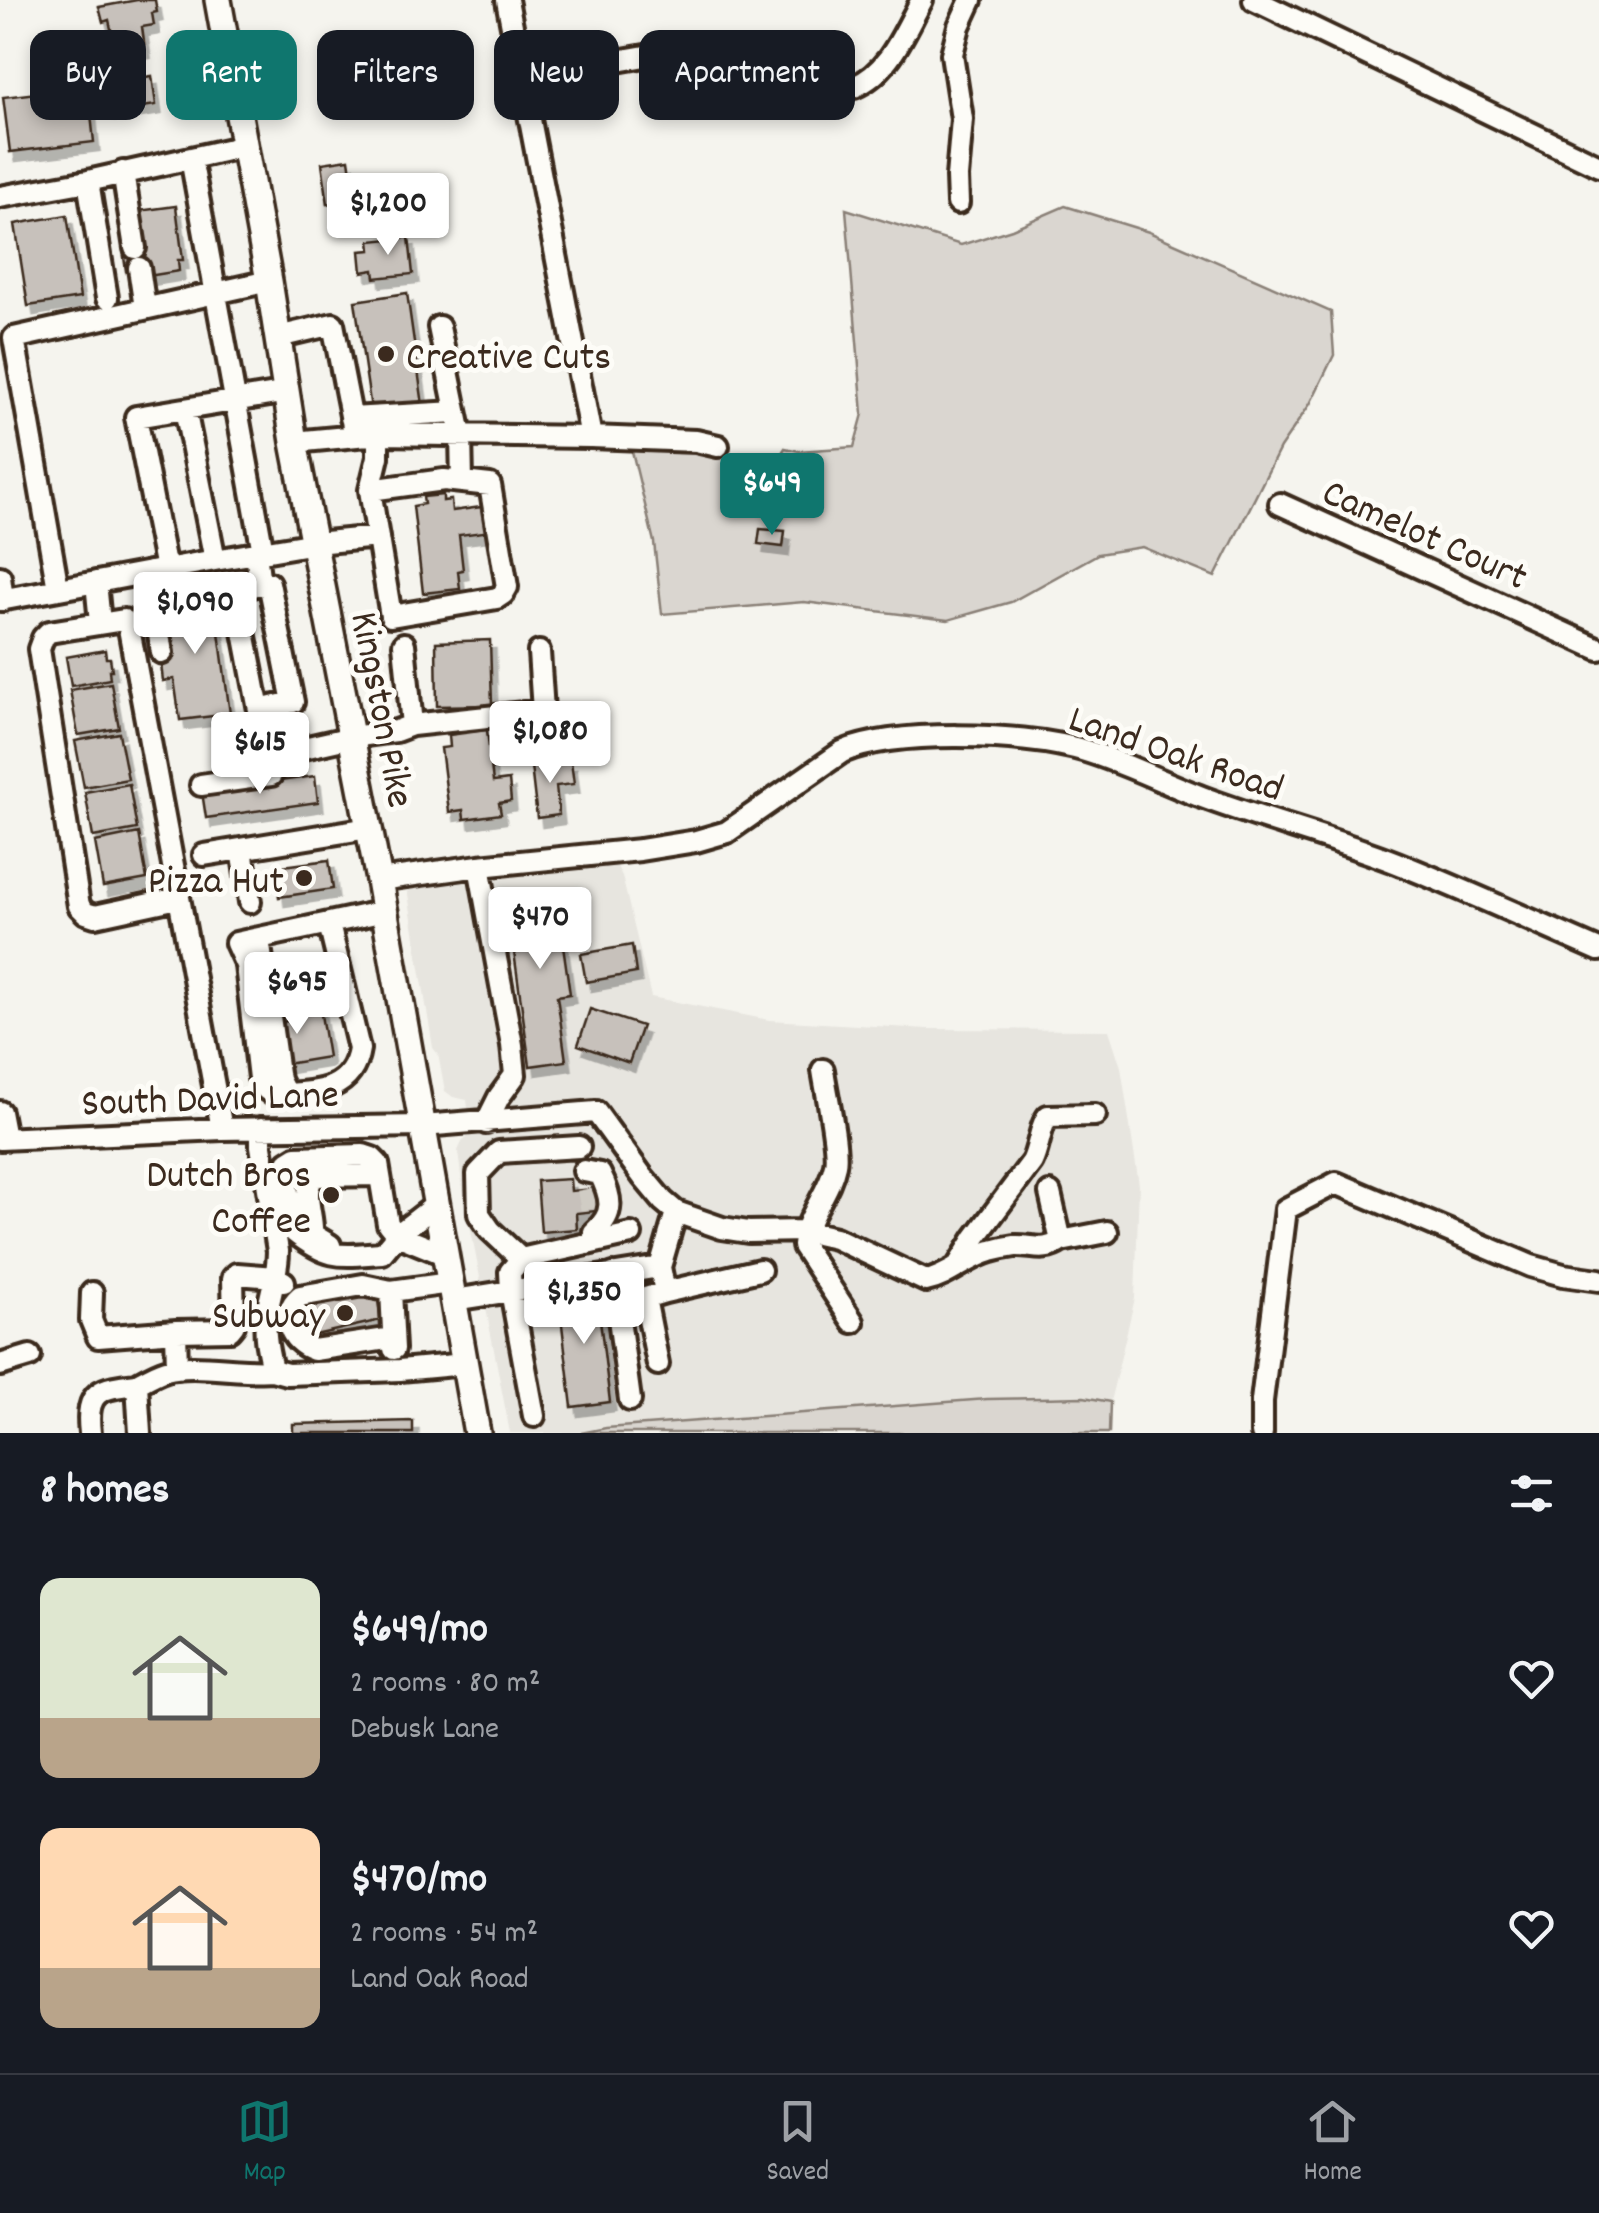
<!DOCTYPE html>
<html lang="en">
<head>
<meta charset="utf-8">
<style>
	:root { --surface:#171b24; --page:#242831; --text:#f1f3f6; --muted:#9ea1a6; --line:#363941; --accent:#0f766e }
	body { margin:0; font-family:Dekko,sans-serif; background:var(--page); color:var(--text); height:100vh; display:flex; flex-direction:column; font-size:38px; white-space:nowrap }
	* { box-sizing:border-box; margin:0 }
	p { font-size:32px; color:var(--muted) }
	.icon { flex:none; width:55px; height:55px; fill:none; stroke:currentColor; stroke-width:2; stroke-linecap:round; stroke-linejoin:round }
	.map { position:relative; height:1433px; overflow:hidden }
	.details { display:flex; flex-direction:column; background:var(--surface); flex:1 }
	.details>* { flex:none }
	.hud { position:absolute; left:30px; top:30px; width:1000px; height:90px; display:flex; gap:20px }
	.price { position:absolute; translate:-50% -85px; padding:0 22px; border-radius:10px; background:#fff; color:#222; font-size:32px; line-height:65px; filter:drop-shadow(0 2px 5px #0008) }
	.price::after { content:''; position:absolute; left:50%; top:60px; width:30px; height:22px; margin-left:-15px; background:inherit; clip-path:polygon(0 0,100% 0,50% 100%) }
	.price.selected { background:var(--accent); color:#fff }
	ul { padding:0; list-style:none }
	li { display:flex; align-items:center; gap:30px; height:250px; padding:0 40px }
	li span { display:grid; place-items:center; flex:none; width:280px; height:200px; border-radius:20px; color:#555 }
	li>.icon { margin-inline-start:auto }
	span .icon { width:120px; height:120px; fill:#fffc; stroke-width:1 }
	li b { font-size:42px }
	h2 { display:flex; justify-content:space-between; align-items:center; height:120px; padding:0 40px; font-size:42px }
	.chip { padding:0 35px; border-radius:20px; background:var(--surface); box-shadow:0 5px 15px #0003; font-size:35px; line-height:90px }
	.chip.selected { background:var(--accent); color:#fff }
	.tab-bar { display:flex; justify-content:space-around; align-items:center; height:140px; border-top:2px solid var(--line); background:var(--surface); font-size:28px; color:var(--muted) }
	.tab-bar a { display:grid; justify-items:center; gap:5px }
	.tab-bar .selected { color:var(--accent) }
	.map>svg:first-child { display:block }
	.built { fill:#e7e5df }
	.green { fill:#dad6d0; stroke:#8a8077; stroke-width:2.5 }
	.building { fill:#c7c1bb; stroke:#3b2a1e; stroke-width:2.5; filter:url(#shadow) }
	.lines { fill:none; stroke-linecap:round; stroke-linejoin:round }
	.minor-tunnel { stroke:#d0ccc4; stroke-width:20; stroke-dasharray:20 10; stroke-linecap:butt }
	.minor-casing { stroke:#3b2a1e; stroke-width:28 }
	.major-casing { stroke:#3b2a1e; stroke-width:32 }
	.minor { stroke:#fdfcf7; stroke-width:20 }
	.major { stroke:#fdfcf7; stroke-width:25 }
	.poi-dot { fill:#3b2a1e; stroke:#fdfcf7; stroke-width:4 }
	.labels { text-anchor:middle; stroke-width:10; stroke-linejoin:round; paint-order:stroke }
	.poi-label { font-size:40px; fill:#3b2a1e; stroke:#fdfcf7; text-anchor:end }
	.street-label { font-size:40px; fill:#3b2a1e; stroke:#fdfcf7 }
</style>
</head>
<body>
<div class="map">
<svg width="1599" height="1433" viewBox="0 0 1599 1433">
	<defs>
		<filter id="shadow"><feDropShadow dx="5.5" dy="9" stdDeviation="0" flood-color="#0004"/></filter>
	</defs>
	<rect width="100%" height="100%" fill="#f5f4ee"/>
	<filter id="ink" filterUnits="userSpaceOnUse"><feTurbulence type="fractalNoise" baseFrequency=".01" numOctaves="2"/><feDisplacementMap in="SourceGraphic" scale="20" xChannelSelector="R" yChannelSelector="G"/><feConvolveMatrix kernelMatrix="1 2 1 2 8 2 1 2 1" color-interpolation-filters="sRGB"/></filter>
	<g filter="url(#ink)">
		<path class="built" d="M606 860 615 863 622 876 651 997 769 1020 928 1029 1109 1030 1121 1067 1139 1185 1135 1298 1110 1402 1084 1397 752 1416 606 1428 581 1433H510L462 1184 458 1151 462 1142 471 1134 467 1100 453 1097 445 1091 438 1054 433 1048 408 894 409 885Z"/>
		<path class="green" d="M1065 206 1149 232 1331 312 1334 355 1310 404 1280 448 1215 577 1142 547 1098 554 1011 602 948 620 804 602 662 614 654 542 631 447 707 450 774 466 785 448 799 451 854 447 863 414 846 209 961 245 1012 229Z
			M1084 1397 1110 1402 1109 1433H581L606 1428 987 1399Z"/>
		<path class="building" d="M137 0H155L157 12 152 13 154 25 142 27 145 49 127 52 125 41 114 43 109 20 103 22 99 7Z
			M152 76 156 105 109 112 105 83Z
			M88 87 94 142 10 152 3 97Z
			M349 159 355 200 328 204 322 163Z
			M176 206 183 260H178L179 271 148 276V268L126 271 123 250 142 248 138 211Z
			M67 215 80 298 28 306 15 224Z
			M409 237 413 274 375 278 374 270 362 272 360 251 371 250 370 241Z
			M407 293 423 405 371 409 355 301Z
			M443 495V501L451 500 452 511 489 506 492 531 459 535 463 570 458 571 460 589 423 593 413 506 424 504 423 497Z
			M760 529 785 531 783 547 758 544Z
			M214 595 230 714 180 720 174 679 163 681 161 664 169 663 161 602Z
			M490 640 492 705 437 706 436 642Z
			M105 650 106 658H110L112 670H109L110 679 71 686 66 657Z
			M111 683 119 728 78 735 70 690Z
			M487 730 493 782 509 780 511 801 499 803 501 814 464 819 463 810 449 812 441 748 450 747 449 735Z
			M119 733 128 779 84 787 75 741Z
			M571 761 574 784 556 786 559 815 537 818 531 766Z
			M315 776 318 802 206 818 202 792Z
			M129 784 137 829 93 837 85 792Z
			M139 833 147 879 103 887 95 842Z
			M329 860 333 889 279 897 275 867Z
			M555 889 570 994 557 996 566 1061 530 1066 506 895Z
			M632 945 636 973 586 982 581 954Z
			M318 996 328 1057 262 1068 258 1041 284 1036 282 1022 293 1020 290 1001Z
			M590 1009 642 1026 629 1063 578 1045Z
			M570 1179 571 1191 604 1188 606 1210 576 1213 577 1229 541 1232 537 1181Z
			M596 1287 610 1402 572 1407 558 1292Z
			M377 1294 381 1320 315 1335 310 1305Z
			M413 1421V1433H293V1424Z"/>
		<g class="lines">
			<path class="minor-tunnel" d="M587 1189 591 1211"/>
			<defs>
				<path id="minor" d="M507 0 591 437
					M1254 0 1599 166
					M521 78 679 50
					M854 87C890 72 904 32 922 0
					M191 158 263 552
					M123 172 135 248
					M88 181 107 298
					M0 197 88 181 245 146
					M958 203 957 177 962 119 952 54 959 26 971 0
					M139 268 145 308
					M439 327 461 435 462 482
					M278 337 333 324 355 436
					M185 409 215 560
					M351 418 456 412
					M294 442 378 434 591 437 696 441 718 446
					M370 490 444 480 490 485 507 587 503 594 497 598 391 616 370 490 378 457V434
					M1280 504 1599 649
					M256 553 260 584 236 590 259 710 293 702 269 583 260 584
					M166 569 136 417 288 392
					M149 572 162 653
					M0 577 3 600
					M96 582 100 623
					M58 589 14 338 269 281
					M0 600 215 560 315 543 378 537
					M404 644 412 725
					M201 785 271 775 286 752 352 737 396 731 412 725 543 711 539 652
					M242 849 250 902
					M204 855 369 828
					M479 866 512 1045 515 1075 499 1097 486 1123
					M379 880 479 866 640 850 696 841 727 832 842 752C898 729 1016 734 1075 748 1115 758 1162 782 1202 797 1266 821 1333 838 1397 863 1465 890 1532 921 1599 950
					M178 898 95 916 86 913 79 906 39 649 43 638 49 632 124 620 128 623 222 1129
					M329 924 359 1049C352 1095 310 1092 274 1095L266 1089 259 1078 246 965 236 943 385 911
					M259 939 279 1080 286 1094
					M823 1070C826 1091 839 1148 835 1165 829 1194 806 1216 803 1246L853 1322
					M0 1112 5 1138
					M261 1128V1146L278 1251C278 1276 268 1298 266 1322 264 1339 269 1354 272 1370L287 1374 400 1370 465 1364
					M0 1139 222 1129 423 1126 596 1112 643 1177 663 1201 676 1212 722 1228 748 1232 804 1231 835 1238 926 1281C950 1276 968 1257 991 1251 998 1249 1008 1247 1015 1246 1033 1245 1044 1253 1061 1241L1050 1193
					M584 1171 600 1174C612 1198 615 1214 594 1232L595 1242
					M437 1204 397 1235 382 1253C340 1256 329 1260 294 1232L285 1173 288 1162 296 1157 363 1155 372 1158 378 1164 388 1224 397 1235 446 1255
					M1061 1241 1107 1232
					M330 1245 312 1234C314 1215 300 1191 315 1176L379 1175
					M521 1259 490 1230 479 1214 478 1174 499 1152 579 1147
					M660 1267 676 1212
					M957 1267 975 1238 1032 1162C1039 1148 1040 1126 1048 1116L1095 1115
					M613 1274 630 1400
					M391 1291 394 1349
					M92 1293 91 1320 98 1337 176 1331
					M454 1300 660 1267 665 1292 760 1270
					M393 1338 314 1350C289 1342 279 1314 300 1296L363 1285 391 1291 450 1283
					M658 1364 645 1298 665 1292
					M0 1365 30 1356
					M177 1368 176 1331 230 1330 234 1325 233 1278 237 1274 275 1277 284 1282
					M534 1416 511 1291 510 1272 521 1259 631 1234
					M90 1433C85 1390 100 1388 137 1384
					M140 1433 137 1384C146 1379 156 1373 166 1370 192 1362 242 1373 272 1370
					M1262 1433V1401L1286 1209 1336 1183 1531 1266 1563 1275 1599 1280"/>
				<path id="major" d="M218 0 269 281 294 442 379 880 477 1433"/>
			</defs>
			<use href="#minor" class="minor-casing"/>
			<use href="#major" class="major-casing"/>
			<use href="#minor" class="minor"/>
			<use href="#major" class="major"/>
		</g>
	</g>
	<g class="poi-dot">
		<circle cx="386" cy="354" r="10"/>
		<circle cx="304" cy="878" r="10"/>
		<circle cx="331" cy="1195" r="10"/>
		<circle cx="345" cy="1313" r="10"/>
	</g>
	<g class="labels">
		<g class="poi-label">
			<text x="406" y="368" text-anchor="start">Creative Cuts</text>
			<text x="284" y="892">Pizza Hut</text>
			<text x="311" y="1186">Dutch Bros<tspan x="311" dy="46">Coffee</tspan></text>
			<text x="325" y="1327">Subway</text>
		</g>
		<g class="street-label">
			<text transform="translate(1426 532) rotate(24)" y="14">Camelot Court</text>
			<text transform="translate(385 709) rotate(79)" y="14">Kingston Pike</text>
			<text transform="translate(1177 751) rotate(19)" y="14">Land Oak Road</text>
			<text transform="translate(210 1096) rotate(-2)" y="14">South David Lane</text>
		</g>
	</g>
</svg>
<b class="price" style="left:388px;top:258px">$1,200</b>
<b class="price selected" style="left:772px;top:538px">$649</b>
<b class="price" style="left:195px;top:657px">$1,090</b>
<b class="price" style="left:550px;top:786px">$1,080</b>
<b class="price" style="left:260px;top:797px">$615</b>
<b class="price" style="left:540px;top:972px">$470</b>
<b class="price" style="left:297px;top:1037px">$695</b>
<b class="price" style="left:584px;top:1347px">$1,350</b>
<div class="hud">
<a class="chip">Buy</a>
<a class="chip selected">Rent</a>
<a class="chip">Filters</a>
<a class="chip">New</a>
<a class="chip">Apartment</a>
</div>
</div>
<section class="details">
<h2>8 homes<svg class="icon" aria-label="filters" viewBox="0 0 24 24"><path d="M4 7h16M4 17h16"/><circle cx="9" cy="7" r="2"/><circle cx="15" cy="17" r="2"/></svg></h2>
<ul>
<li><span style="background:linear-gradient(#dfe7d0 70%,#b9a48a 0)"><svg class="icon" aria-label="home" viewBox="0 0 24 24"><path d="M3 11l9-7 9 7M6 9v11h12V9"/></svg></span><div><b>$649/mo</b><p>2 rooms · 80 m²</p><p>Debusk Lane</p></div><svg class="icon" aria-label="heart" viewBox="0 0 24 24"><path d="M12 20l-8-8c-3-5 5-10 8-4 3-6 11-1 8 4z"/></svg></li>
<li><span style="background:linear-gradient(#ffd9b3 70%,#b9a48a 0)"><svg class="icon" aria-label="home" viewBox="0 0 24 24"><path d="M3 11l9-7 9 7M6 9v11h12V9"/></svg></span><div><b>$470/mo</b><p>2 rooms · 54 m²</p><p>Land Oak Road</p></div><svg class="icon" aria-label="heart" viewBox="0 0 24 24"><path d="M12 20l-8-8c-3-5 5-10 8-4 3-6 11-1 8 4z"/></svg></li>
</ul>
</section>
<nav class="tab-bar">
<a class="selected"><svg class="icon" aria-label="map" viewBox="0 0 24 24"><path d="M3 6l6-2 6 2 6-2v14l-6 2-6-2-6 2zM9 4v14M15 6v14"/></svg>Map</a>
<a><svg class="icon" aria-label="saved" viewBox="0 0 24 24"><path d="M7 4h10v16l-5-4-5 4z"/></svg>Saved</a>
<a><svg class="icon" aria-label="home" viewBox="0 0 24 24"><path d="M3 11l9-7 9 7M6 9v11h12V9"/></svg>Home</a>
</nav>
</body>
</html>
